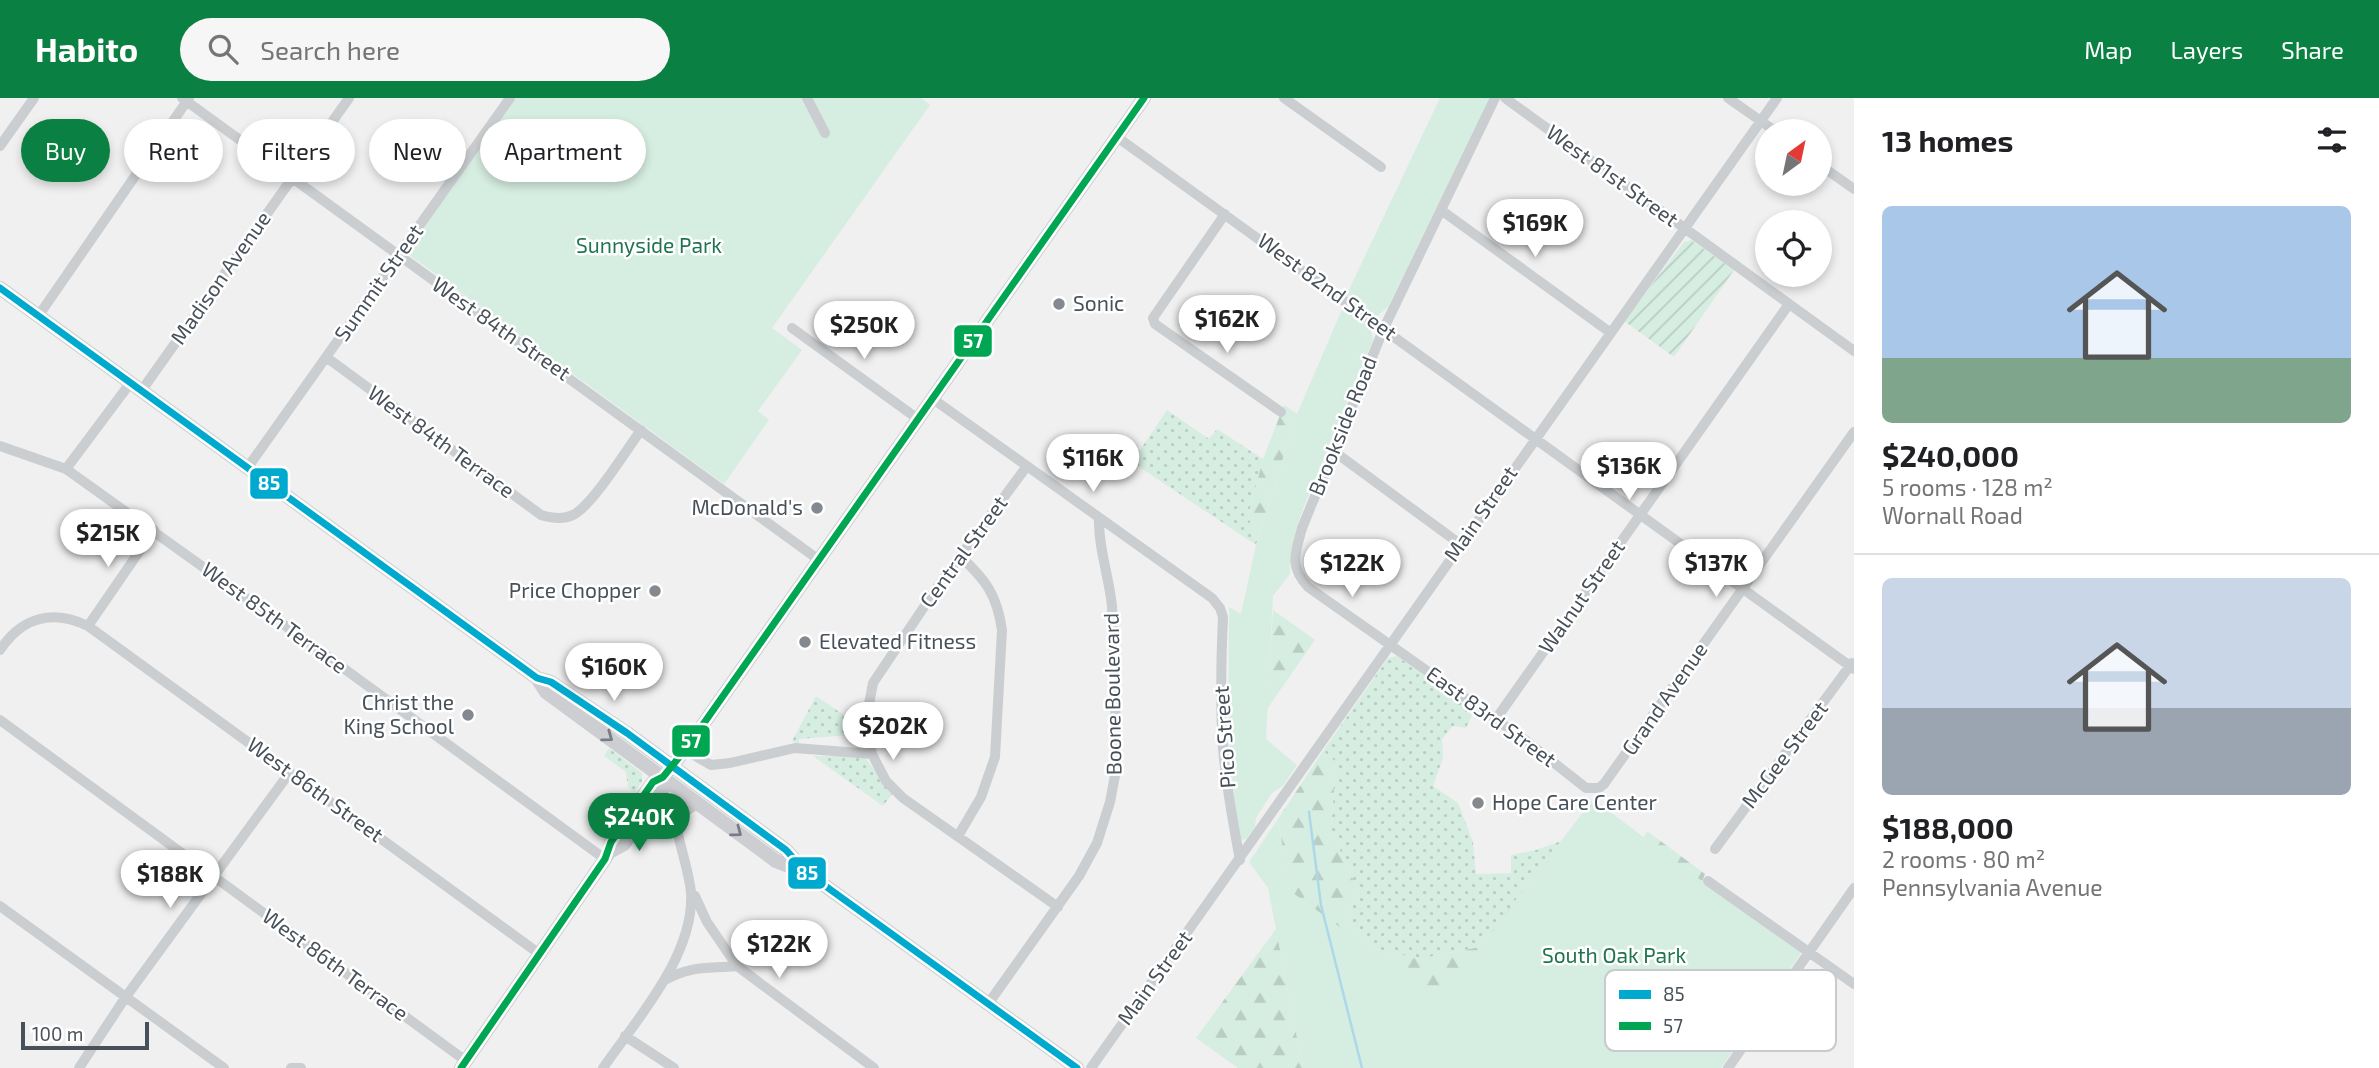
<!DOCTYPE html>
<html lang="en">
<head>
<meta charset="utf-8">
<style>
	:root { --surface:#fff; --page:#f6f6f6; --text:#202124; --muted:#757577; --line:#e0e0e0; --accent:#0b8043 }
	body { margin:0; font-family:"Exo 2",sans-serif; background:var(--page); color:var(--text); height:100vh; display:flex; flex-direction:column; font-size:26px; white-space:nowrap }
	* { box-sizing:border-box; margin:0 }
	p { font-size:23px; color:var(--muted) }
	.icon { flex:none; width:38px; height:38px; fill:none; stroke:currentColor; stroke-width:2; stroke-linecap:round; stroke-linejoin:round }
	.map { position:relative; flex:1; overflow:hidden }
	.drawer { display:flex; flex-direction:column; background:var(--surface); width:525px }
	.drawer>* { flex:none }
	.top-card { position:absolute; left:21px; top:21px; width:665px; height:63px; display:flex; gap:14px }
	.needle { width:46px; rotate:33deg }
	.controls { position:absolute; left:1755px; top:21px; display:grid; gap:14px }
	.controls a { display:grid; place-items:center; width:77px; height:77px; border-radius:50%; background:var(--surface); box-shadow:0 4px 10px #0003; font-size:35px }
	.scale { position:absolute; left:21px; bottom:18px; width:128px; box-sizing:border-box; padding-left:7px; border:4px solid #48515a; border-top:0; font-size:19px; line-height:24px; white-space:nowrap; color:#48515a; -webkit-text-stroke:5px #fff; paint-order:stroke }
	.price { position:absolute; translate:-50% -60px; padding:0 16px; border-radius:24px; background:#fff; color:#222; font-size:23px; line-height:46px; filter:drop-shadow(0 2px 4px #0008) }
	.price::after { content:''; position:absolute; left:50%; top:42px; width:21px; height:16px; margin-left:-10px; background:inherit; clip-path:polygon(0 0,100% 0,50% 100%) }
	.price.on { background:var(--accent); color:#fff }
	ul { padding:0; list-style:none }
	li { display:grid; align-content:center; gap:14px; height:371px; padding:0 28px }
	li+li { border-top:2px solid var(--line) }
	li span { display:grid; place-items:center; height:217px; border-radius:10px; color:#555 }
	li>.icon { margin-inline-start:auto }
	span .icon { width:126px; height:126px; fill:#fffc; stroke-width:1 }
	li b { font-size:30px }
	h2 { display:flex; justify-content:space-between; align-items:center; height:84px; padding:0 28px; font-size:30px }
	.tag { padding:0 24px; border-radius:32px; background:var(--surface); box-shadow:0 4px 10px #0003; font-size:24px; line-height:63px }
	.tag.on { background:var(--accent); color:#fff }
	header { display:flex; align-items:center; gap:42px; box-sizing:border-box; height:98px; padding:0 35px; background:var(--accent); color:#fff }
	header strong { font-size:33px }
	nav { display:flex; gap:38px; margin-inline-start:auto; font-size:24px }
	.search { width:490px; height:63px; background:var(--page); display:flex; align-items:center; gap:18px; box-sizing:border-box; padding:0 24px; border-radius:38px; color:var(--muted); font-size:26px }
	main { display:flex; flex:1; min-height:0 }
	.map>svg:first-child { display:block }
	.grass { fill:url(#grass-dots) }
	.forest { fill:url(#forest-firs) }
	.park { fill:#d6ede1 }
	.garden { fill:url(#garden-furrows) }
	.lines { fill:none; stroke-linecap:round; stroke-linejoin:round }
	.stream { stroke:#aed8e8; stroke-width:2.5 }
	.street { stroke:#cbced0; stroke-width:10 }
	.secondary { stroke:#ccced1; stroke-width:14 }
	.bus-1-casing { stroke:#fff; stroke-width:12 }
	.bus-2-casing { stroke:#fff; stroke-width:12 }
	.bus-1 { stroke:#00a9ce; stroke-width:7 }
	.bus-2 { stroke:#00a651; stroke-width:7 }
	.oneway { stroke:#767d84 }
	.poi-dot { fill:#83898e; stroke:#fff; stroke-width:2.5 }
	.labels { text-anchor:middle; stroke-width:5; stroke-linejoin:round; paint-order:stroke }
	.street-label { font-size:21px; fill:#48515a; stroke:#fff }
	.park-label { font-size:21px; fill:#1f7550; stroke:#fff }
	.poi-label { font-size:21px; fill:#48515a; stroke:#fff; text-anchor:start }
	.key { fill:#fff; stroke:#c8cbce; stroke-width:2 }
	.key-label { font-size:19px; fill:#48515a }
	.line-badge { stroke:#fff; stroke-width:2.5 }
	.badge-label { font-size:19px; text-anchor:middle; font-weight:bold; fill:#fff }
</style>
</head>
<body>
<header>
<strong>Habito</strong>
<div class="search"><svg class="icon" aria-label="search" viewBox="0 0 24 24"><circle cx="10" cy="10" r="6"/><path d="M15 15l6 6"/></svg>Search here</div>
<nav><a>Map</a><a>Layers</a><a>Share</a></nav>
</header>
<main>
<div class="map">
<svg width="1854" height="970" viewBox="0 0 1854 970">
	<defs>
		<pattern id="grass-dots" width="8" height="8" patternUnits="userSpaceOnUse" patternTransform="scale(1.75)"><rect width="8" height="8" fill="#d6ede1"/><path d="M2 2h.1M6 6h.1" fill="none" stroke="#b9cdc3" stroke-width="1.8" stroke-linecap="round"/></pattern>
		<pattern id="forest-firs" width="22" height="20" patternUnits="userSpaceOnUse" patternTransform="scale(1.75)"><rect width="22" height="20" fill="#d6ede1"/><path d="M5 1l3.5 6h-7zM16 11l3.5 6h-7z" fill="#b9cdc3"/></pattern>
		<pattern id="garden-furrows" width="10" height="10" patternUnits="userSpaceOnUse" patternTransform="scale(1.75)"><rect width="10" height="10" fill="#d6ede1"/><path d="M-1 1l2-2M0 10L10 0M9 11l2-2" fill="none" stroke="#b9cdc3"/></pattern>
	</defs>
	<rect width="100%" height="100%" fill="#f0f0f0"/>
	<path class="grass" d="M1167 312 1209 341 1217 331 1263 361 1248 419 1258 440 1256 447 1132 364Z
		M1397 558 1467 608 1472 617 1466 630 1453 628 1442 641 1443 660 1433 688 1458 705 1473 744 1476 776 1511 775V757L1536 752 1561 743 1593 701 1480 849 1419 861 1376 851 1347 821 1359 795 1331 732 1336 664 1323 653 1388 560Z
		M816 598 860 628 862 640 856 646 850 637 799 641V648L792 643Z
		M609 650 642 675V684L634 694 627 688 629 684 627 683 626 674 604 658Z
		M813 658H858L865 660 893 695 883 708Z"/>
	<path class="forest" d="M1284 307 1297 316 1258 440 1248 419 1263 361Z
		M1273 512 1315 542 1267 611Z
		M1323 653 1336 664 1331 732 1359 795 1347 821 1376 851 1419 861 1480 849 1561 743 1644 739 1647 733 1705 776 1701 786 1537 970 1293 820 1278 721Z
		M1276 831 1303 970H1238L1196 940Z"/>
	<path class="park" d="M516 0H921L930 7 772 230 802 252 758 313 769 322 724 386 408 156 409 151Z
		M1440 0H1490L1388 209 1376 219 1346 198Z
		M1343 209C1355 218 1374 226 1373 243 1354 286 1336 329 1319 372 1306 404 1288 441 1290 476L1273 498 1266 641 1297 667 1283 688 1272 695 1256 720 1255 729 1246 741 1242 742 1239 739 1228 644 1229 509 1241 516 1256 447 1297 316Z
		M1593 701 1702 783 1800 850 1801 855 1721 970H1303L1268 790 1249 764 1278 721 1289 792 1440 902Z"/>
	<path class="garden" d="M1691 142 1734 172 1674 259 1624 223 1684 144Z"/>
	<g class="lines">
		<path class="stream" d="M1309 714 1321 807 1362 970"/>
		<path class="street" d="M182 0 819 462
			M807 0 825 35
			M1284 0 1381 69
			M1495 0 1384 230 1302 430C1295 456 1289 468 1308 489L1525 642 1586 690H1599L1604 686 1854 334
			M1505 0 1854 253
			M1728 0 1775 33
			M1117 39 1854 571
			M0 48 34 0
			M1820 67 1854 91
			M1441 112 1611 235
			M1225 116 1153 220 1155 226 1281 314
			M39 217 189 0
			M792 230 918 321
			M326 259 541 417C551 420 563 422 573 417 592 408 627 351 641 332
			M142 292 349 0
			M933 301 1212 500 1220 510 1223 519C1221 563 1220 606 1223 650 1226 687 1233 725 1240 762
			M0 348 66 371 287 529 605 761
			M1332 352 1460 446
			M248 369 510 0
			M66 371 131 284
			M88 528 154 432
			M0 552C22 519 52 511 88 528L541 857
			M1496 621 1789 206
			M0 622 466 963
			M685 652 711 667 730 665 795 650 872 656 886 683 903 700 1058 809
			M872 656 866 622 873 585 936 491 1027 368
			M680 730C681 716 687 710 700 706
			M958 738 981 699 995 659 1002 532C997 497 986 482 960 458
			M1715 751 1852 565
			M1708 783 1854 886
			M691 795 695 798 707 824 737 868 874 970
			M0 808 224 970
			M665 882C692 867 708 871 737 868
			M988 906 1079 778 1097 745 1110 704 1117 667 1112 508C1109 478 1098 449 1099 420
			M625 938 674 970
			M79 970 125 900 290 674
			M291 970H301
			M603 970C637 921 695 857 691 794 689 775 682 755 678 736 670 720 679 710 685 695
			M1091 970 1777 0
			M1728 970 1854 790"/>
		<path class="secondary" d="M0 190 537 580 551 584 627 635 786 752 806 774 1077 970
			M537 580 546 594 776 763 801 773
			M609 754 624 746 662 693 663 679
			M461 970 605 761 609 754 611 744 653 684 663 679 685 652 1144 0"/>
		<defs>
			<path id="bus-1" d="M0 190 537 580 551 584 627 635 786 752 806 774 1077 970"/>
			<path id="bus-2" d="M461 970 605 761 611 744 653 684 663 679 685 652 1144 0"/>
		</defs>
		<use href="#bus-1" class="bus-1-casing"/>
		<use href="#bus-2" class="bus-2-casing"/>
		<use href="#bus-1" class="bus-1"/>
		<use href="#bus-2" class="bus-2"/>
	</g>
	<defs><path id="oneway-chevron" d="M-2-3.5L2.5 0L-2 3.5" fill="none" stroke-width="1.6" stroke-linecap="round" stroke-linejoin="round" transform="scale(1.75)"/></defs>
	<g class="oneway">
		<use href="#oneway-chevron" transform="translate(608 639) rotate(36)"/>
		<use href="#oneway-chevron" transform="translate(737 734) rotate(37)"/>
	</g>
	<g class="poi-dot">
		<circle cx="1059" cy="206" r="7"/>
		<circle cx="817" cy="410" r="7"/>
		<circle cx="655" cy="493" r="7"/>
		<circle cx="805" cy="544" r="7"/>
		<circle cx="468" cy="617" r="7"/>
		<circle cx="1478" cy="705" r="7"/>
	</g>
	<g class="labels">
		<g class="street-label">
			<text transform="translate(1612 78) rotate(36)" y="7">West 81st Street</text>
			<text transform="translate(221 180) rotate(-55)" y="7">Madison Avenue</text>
			<text transform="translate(379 185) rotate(-55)" y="7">Summit Street</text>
			<text transform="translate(1327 189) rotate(36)" y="7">West 82nd Street</text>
			<text transform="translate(501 231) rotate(35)" y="7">West 84th Street</text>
			<text transform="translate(1343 328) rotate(-68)" y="7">Brookside Road</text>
			<text transform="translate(441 344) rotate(36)" y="7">West 84th Terrace</text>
			<text transform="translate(1481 416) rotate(-55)" y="7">Main Street</text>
			<text transform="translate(964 454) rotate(-54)" y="7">Central Street</text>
			<text transform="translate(1582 499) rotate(-55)" y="7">Walnut Street</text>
			<text transform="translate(274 520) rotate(36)" y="7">West 85th Terrace</text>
			<text transform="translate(1113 596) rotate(-91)" y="7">Boone Boulevard</text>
			<text transform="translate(1665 601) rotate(-55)" y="7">Grand Avenue</text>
			<text transform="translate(1491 619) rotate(36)" y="7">East 83rd Street</text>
			<text transform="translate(1225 639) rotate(-94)" y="7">Pico Street</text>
			<text transform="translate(1785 657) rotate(-53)" y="7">McGee Street</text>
			<text transform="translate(315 692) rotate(36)" y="7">West 86th Street</text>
			<text transform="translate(335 867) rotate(36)" y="7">West 86th Terrace</text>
			<text transform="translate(1155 880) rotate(-54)" y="7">Main Street</text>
		</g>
		<g class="park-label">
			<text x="649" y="155">Sunnyside Park</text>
			<text x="1614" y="865">South Oak Park</text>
		</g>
		<g class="poi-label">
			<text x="1073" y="213">Sonic</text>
			<text x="803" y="417" text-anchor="end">McDonald's</text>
			<text x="641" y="500" text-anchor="end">Price Chopper</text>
			<text x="819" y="551">Elevated Fitness</text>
			<text x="454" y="612" text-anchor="end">Christ the<tspan x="454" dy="24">King School</tspan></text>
			<text x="1492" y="712">Hope Care Center</text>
		</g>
	</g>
	<rect x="1605" y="872" width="231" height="81" rx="10" class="key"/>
	<rect x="1619" y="892" width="32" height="9" fill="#00a9ce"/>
	<rect x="1619" y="924" width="32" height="8" fill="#00a651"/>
	<g class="key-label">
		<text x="1663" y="903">85</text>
		<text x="1663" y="935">57</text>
	</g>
	<g class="line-badge">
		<rect x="953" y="226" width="40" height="34" rx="7" fill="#00a651"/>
		<rect x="249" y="369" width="40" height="33" rx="7" fill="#00a9ce"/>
		<rect x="671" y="626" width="40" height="34" rx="7" fill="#00a651"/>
		<rect x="787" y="758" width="40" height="34" rx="7" fill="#00a9ce"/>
	</g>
	<g class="badge-label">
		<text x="973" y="250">57</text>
		<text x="269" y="392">85</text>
		<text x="691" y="650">57</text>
		<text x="807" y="782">85</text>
	</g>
</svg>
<div class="controls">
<a><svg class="needle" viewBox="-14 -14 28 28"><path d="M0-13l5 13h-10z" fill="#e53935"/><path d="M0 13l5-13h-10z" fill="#757577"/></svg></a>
<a><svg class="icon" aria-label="locate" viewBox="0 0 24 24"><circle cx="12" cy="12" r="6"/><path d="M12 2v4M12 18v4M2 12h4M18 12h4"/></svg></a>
</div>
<div class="scale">100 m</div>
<b class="price" style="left:1535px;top:161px">$169K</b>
<b class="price" style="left:1227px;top:257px">$162K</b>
<b class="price" style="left:864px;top:263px">$250K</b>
<b class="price" style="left:1093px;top:396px">$116K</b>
<b class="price" style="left:1629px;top:404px">$136K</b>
<b class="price" style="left:108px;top:471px">$215K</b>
<b class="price" style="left:1352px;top:501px">$122K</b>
<b class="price" style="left:1716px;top:501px">$137K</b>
<b class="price" style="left:614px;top:605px">$160K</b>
<b class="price" style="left:893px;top:664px">$202K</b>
<b class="price on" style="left:639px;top:755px">$240K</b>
<b class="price" style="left:170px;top:812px">$188K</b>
<b class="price" style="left:779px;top:882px">$122K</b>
<div class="top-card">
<a class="tag on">Buy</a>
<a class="tag">Rent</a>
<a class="tag">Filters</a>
<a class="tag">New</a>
<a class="tag">Apartment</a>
</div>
</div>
<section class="drawer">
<h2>13 homes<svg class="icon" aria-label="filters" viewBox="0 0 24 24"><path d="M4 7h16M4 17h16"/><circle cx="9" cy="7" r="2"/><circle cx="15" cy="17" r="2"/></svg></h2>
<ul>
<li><span style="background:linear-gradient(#a9c7e8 70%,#7fa58c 0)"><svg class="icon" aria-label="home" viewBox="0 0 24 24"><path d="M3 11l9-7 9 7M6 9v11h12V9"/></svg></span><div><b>$240,000</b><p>5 rooms · 128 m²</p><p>Wornall Road</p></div></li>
<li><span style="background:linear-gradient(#c9d6e8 60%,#9aa5b1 0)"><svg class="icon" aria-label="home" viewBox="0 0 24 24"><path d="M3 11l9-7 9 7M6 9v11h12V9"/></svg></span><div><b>$188,000</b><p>2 rooms · 80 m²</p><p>Pennsylvania Avenue</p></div></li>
</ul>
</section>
</main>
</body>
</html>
